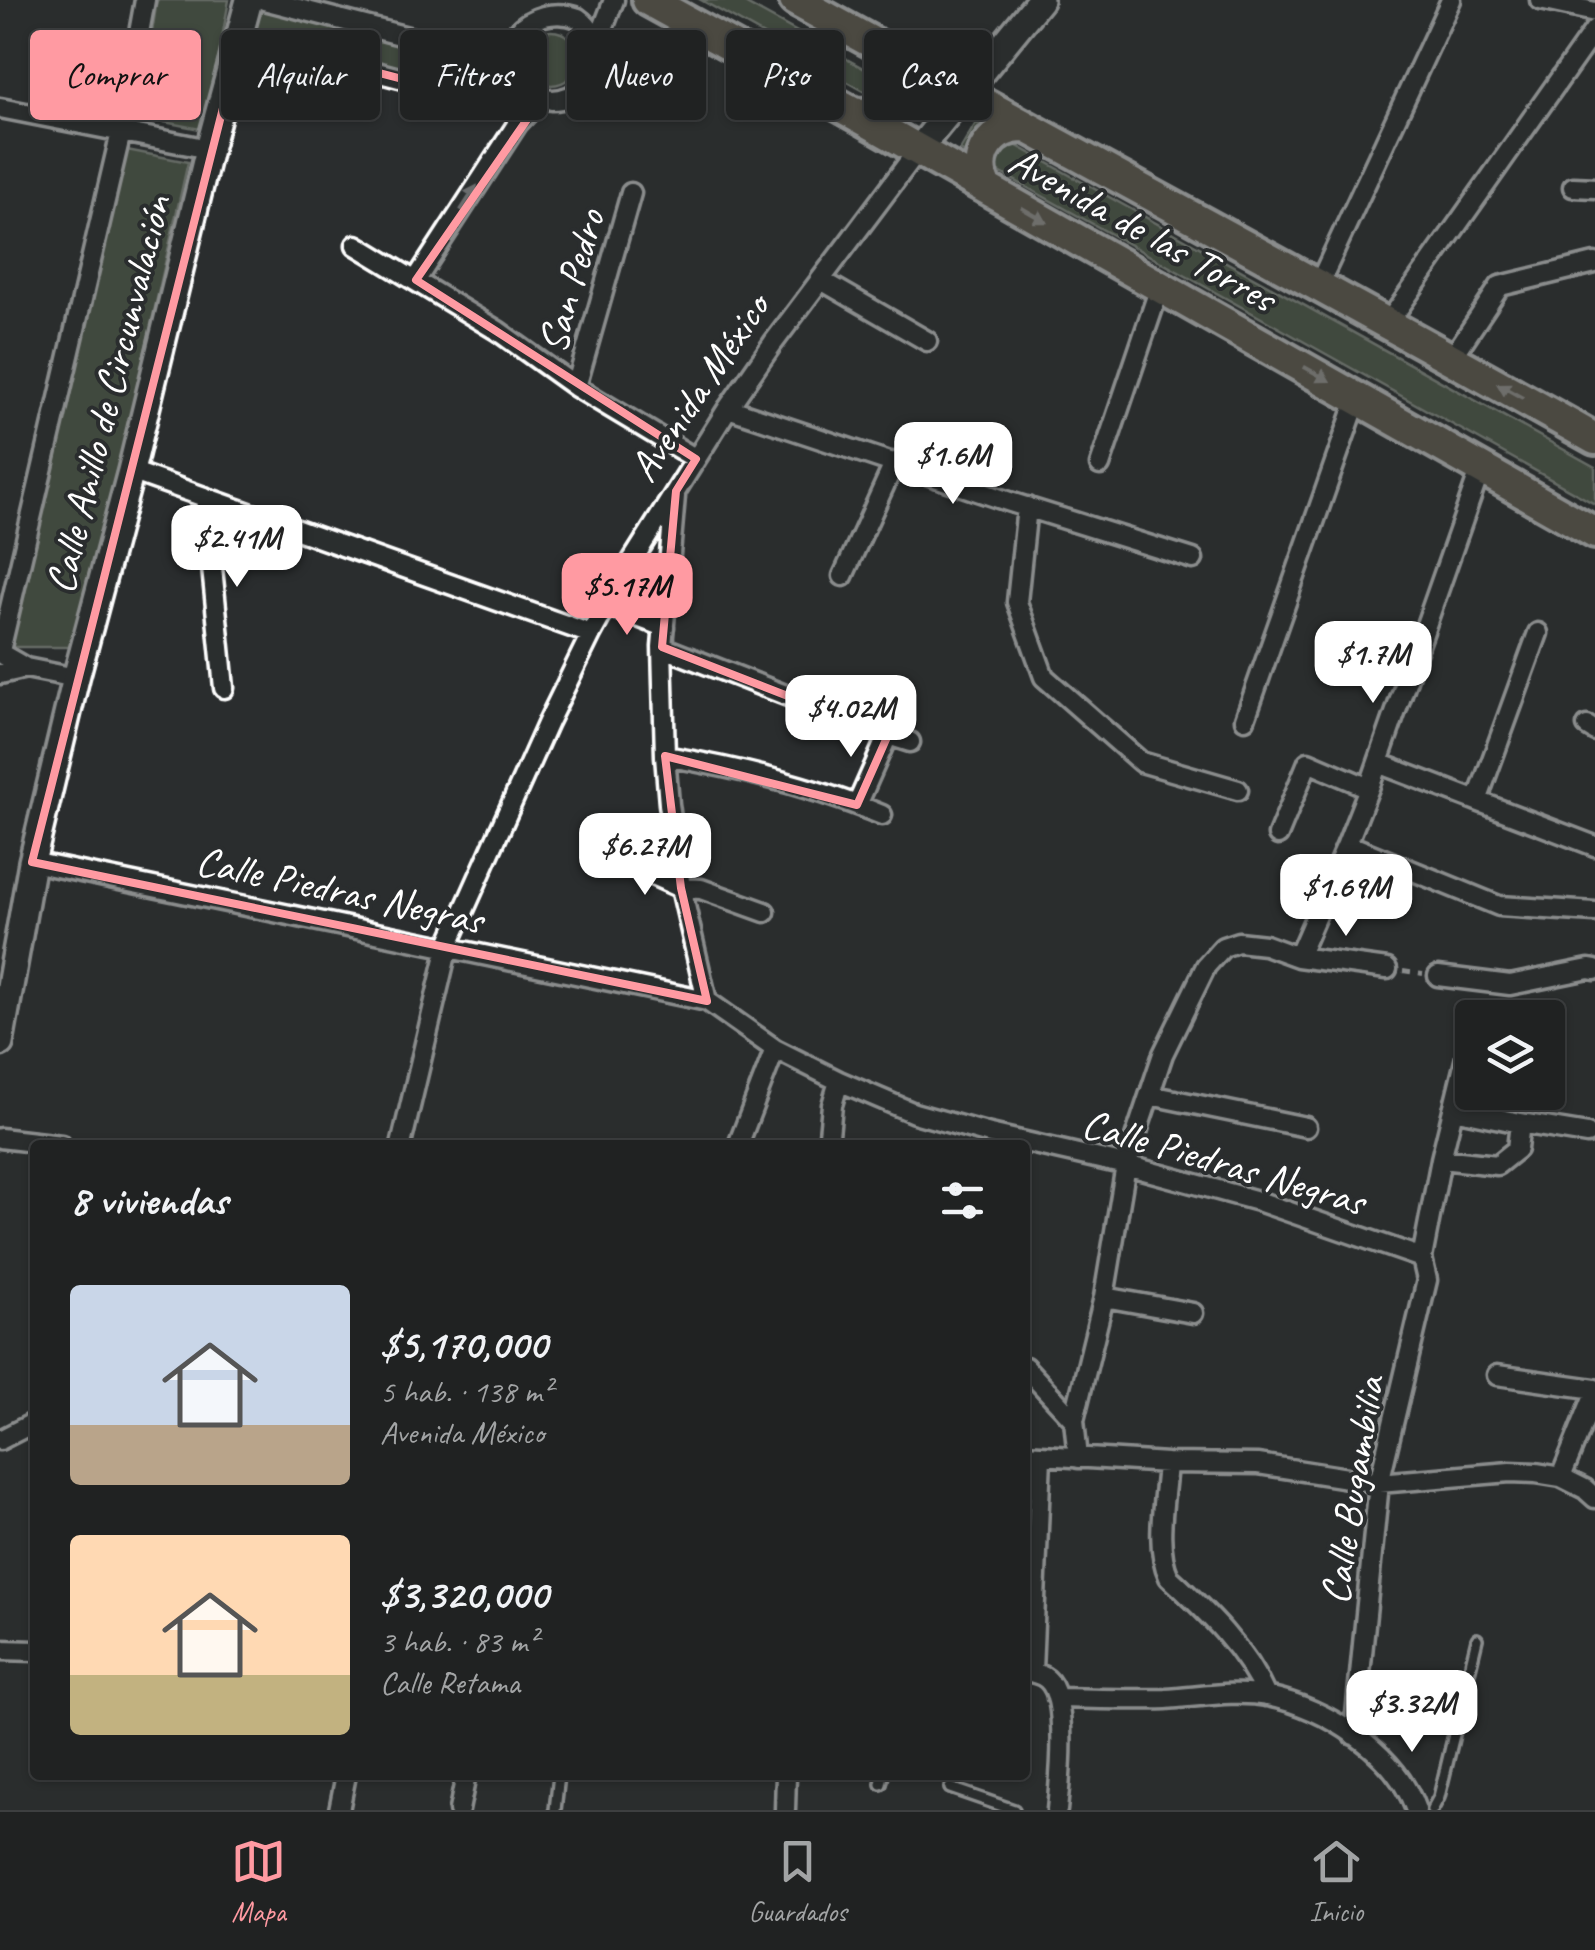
<!DOCTYPE html>
<html lang="es">
<head>
<meta charset="utf-8">
<style>
	:root { --surface:#202222; --page:#282a2a; --text:#f1f3f6; --muted:#a2a4a5; --line:#3d3f40; --accent:#ff9aa2 }
	body { margin:0; font-family:Caveat,sans-serif; background:var(--page); color:var(--text); height:100vh; display:flex; flex-direction:column; font-size:38px; white-space:nowrap }
	* { box-sizing:border-box; margin:0 }
	p { font-size:32px; color:var(--muted) }
	.icon { flex:none; width:55px; height:55px; fill:none; stroke:currentColor; stroke-width:2; stroke-linecap:round; stroke-linejoin:round }
	.map { position:relative; flex:1; overflow:hidden }
	.details { position:absolute; left:30px; top:1140px; width:1000px; height:640px; display:flex; flex-direction:column; background:var(--surface); border-radius:10px; box-shadow:0 2px 8px #0004,0 0 0 2px var(--line) }
	.details>* { flex:none }
	.hud { position:absolute; left:30px; top:30px; width:1000px; height:90px; display:flex; gap:20px }
	.tools { position:absolute; left:1455px; top:1000px; display:grid; gap:20px }
	.tools a { display:grid; place-items:center; width:110px; height:110px; border-radius:10px; background:var(--surface); box-shadow:0 2px 8px #0004,0 0 0 2px var(--line); font-size:50px }
	.price { position:absolute; translate:-50% -85px; padding:0 22px; border-radius:20px; background:#fff; color:#222; font-size:32px; line-height:65px; filter:drop-shadow(0 2px 5px #0008) }
	.price::after { content:''; position:absolute; left:50%; top:60px; width:30px; height:22px; margin-left:-15px; background:inherit; clip-path:polygon(0 0,100% 0,50% 100%) }
	.price.selected { background:var(--accent); color:#111 }
	ul { padding:0; list-style:none }
	li { display:flex; align-items:center; gap:30px; height:250px; padding:0 40px }
	li span { display:grid; place-items:center; flex:none; width:280px; height:200px; border-radius:10px; color:#555 }
	li>.icon { margin-inline-start:auto }
	span .icon { width:120px; height:120px; fill:#fffc; stroke-width:1 }
	li b { font-size:42px }
	h2 { display:flex; justify-content:space-between; align-items:center; height:120px; padding:0 40px; font-size:42px }
	.pill { padding:0 35px; border-radius:10px; background:var(--surface); box-shadow:0 2px 8px #0004,0 0 0 2px var(--line); font-size:35px; line-height:90px }
	.pill.selected { background:var(--accent); color:#111 }
	.tab-bar { display:flex; justify-content:space-around; align-items:center; height:140px; border-top:2px solid var(--line); background:var(--surface); font-size:28px; color:var(--muted) }
	.tab-bar a { display:grid; justify-items:center; gap:5px }
	.tab-bar .selected { color:var(--accent) }
	.map>svg:first-child { display:block }
	.green { fill:#5c6b53; stroke:#aeb5a9; stroke-width:2.5 }
	.lines { fill:none; stroke-linecap:round; stroke-linejoin:round }
	.lane-casing { stroke:#fff; stroke-width:16 }
	.street-casing { stroke:#fff; stroke-width:25 }
	.secondary-casing { stroke:#fff; stroke-width:32 }
	.primary-casing { stroke:#fff; stroke-width:38 }
	.path { stroke:#fff; stroke-width:4; stroke-dasharray:8 8; stroke-linecap:butt }
	.lane { stroke:#2a2d2e; stroke-width:9 }
	.street { stroke:#2a2d2e; stroke-width:18 }
	.secondary { stroke:#2a2d2e; stroke-width:25 }
	.primary { stroke:#736b5a; stroke-width:30 }
	.oneway { fill:#6a6c6d }
	.oneway2 { fill:#c0bcb5 }
	.marked { fill:none; stroke:#ff9aa2; stroke-width:8; stroke-linejoin:round }
	.labels { text-anchor:middle; stroke-width:8; stroke-linejoin:round; paint-order:stroke }
	.street-label { font-size:42px; fill:#fff; stroke:#2a2d2e }
</style>
</head>
<body>
<div class="map">
<svg width="1595" height="1810" viewBox="0 0 1595 1810">
	<rect width="100%" height="100%" fill="#2a2d2e"/>
	<filter id="ink" filterUnits="userSpaceOnUse"><feTurbulence type="fractalNoise" baseFrequency=".01" numOctaves="2"/><feDisplacementMap in="SourceGraphic" scale="20" xChannelSelector="R" yChannelSelector="G"/><feConvolveMatrix kernelMatrix="1 2 1 2 8 2 1 2 1" color-interpolation-filters="sRGB"/></filter>
	<g filter="url(#ink)">
		<path class="green" d="M157 0H229L205 130 139 117Z
			M701 0H739L934 107 923 124Z
			M260 5 497 67 505 95 255 32Z
			M524 58a27 27 0 1 1 54 0a27 27 0 1 1-54 0Z
			M976 123 1595 467V504L960 150Z
			M127 150 188 162 78 647H3Z"/>
		<g class="lines">
			<defs>
				<path id="lane" d="M881 1784 883 1775
					M950 1788 1014 1810
					M555 1810 559 1775
					M1432 1810 1439 1797 1477 1639"/>
				<path id="street" d="M264 0 447 47H508
					M1540 0 1595 12
					M241 37C297 52 354 66 411 81 431 86 465 99 484 100 499 100 515 92 530 94 537 95 543 99 552 100 575 100 596 81 597 58 598 42 591 27 578 18 532 0 477 50 529 93
					M597 44 614 0
					M0 108 209 149
					M1573 187 1595 188
					M356 245 498 331 576 387 696 459
					M416 280 518 123 542 98
					M821 280 927 341
					M1318 286 1451 0
					M1388 323 1595 29
					M1452 358 1500 286 1595 263
					M576 387 631 193
					M728 408 1010 502 1193 559
					M1100 465 1160 287
					M131 471 591 634
					M675 496 662 647 665 756 669 804 681 888 707 1001
					M205 497 224 688
					M1027 507 1017 602 1044 677 1141 762 1238 790
					M843 576 895 462
					M607 605 664 627
					M662 647 888 735 910 742
					M0 651 121 132 145 0
					M0 653 26 668 76 678
					M0 674 26 668
					M1245 719 1358 397
					M1587 726 1595 731
					M665 756C737 768 814 787 882 815
					M1378 763 1595 846
					M1477 801 1538 633
					M857 805 888 735
					M1278 835 1308 762 1369 788
					M1347 844 1499 906 1595 912
					M32 862 707 1001 775 1049 839 1081 914 1113 990 1134 1126 1165 1258 1201 1422 1258
					M628 864 681 888 701 889 765 912
					M1298 957 1347 844 1369 788 1481 468
					M1438 976 1510 985 1589 969 1595 970
					M1150 1095 1306 1127
					M1453 1109 1520 1123
					M0 1138 61 1145
					M401 1145 448 946 548 722 591 634 625 572 728 408 773 343 918 150
					M738 1145 775 1049
					M828 1145 832 1105 839 1081
					M1441 1159 1497 1165 1517 1149 1520 1123 1587 1134
					M1104 1297 1193 1313
					M1025 1367 1074 1420
					M1497 1375 1595 1389
					M0 1440 35 1422
					M1025 1454 1167 1463 1258 1464 1379 1483 1510 1472 1536 1473 1561 1477 1585 1489 1595 1498
					M1078 1458 1074 1420 1104 1297 1126 1165 1163 1054 1206 966 1223 947 1238 942 1265 945 1298 957 1387 969
					M1167 1463C1165 1498 1154 1545 1169 1577 1207 1612 1245 1648 1266 1696
					M1561 1477 1595 1393
					M0 1650 35 1651
					M1025 1671C1032 1672 1041 1674 1047 1679 1069 1698 1060 1781 1057 1810
					M1032 1671 1041 1457
					M1057 1698C1094 1699 1130 1700 1166 1699 1199 1697 1235 1690 1267 1696 1326 1708 1396 1752 1416 1810
					M1354 1735 1379 1483 1427 1280 1422 1258 1441 1159 1466 1057
					M339 1810 346 1775
					M459 1810 466 1775
					M785 1810 786 1775"/>
				<path id="secondary" d="M918 150 1040 0
					M0 1043 32 862 76 678 131 471 209 149 249 0"/>
				<path id="primary" d="M648 0 853 113 1595 533
					M795 0C1061 147 1330 290 1595 439
					M853 113C891 119 911 86 893 54
					M986 188C970 157 991 126 1026 127"/>
			</defs>
			<use href="#lane" class="lane-casing"/>
			<use href="#street" class="street-casing"/>
			<use href="#secondary" class="secondary-casing"/>
			<use href="#primary" class="primary-casing"/>
			<path class="path" d="M1403 971 1423 974"/>
			<use href="#lane" class="lane"/>
			<use href="#street" class="street"/>
			<use href="#secondary" class="secondary"/>
			<use href="#primary" class="primary"/>
		</g>
		<defs><path id="oneway-solid" d="M-6-.8H1V-3.2L6.5 0L1 3.2V.8H-6Z" transform="scale(2.5)"/></defs>
		<use class="oneway" href="#oneway-solid" transform="translate(469 198) rotate(-57)"/>
		<g class="oneway2">
			<use href="#oneway-solid" transform="translate(1034 215) rotate(30)"/>
			<use href="#oneway-solid" transform="translate(1317 374) rotate(29)"/>
			<use href="#oneway-solid" transform="translate(1510 391) rotate(-151)"/>
		</g>
	</g>
	<path d="M0 0H1595V1810H0ZM241 37 483 100 542 98 416 280 696 459 676 491 662 647 888 735 857 805 665 756 681 888 707 1001 32 862Z" fill="#2a2d2e" fill-opacity=".55" fill-rule="evenodd"/>
	<path class="marked" d="M241 37 483 100 542 98 416 280 696 459 676 491 662 647 888 735 857 805 665 756 681 888 707 1001 32 862Z"/>
	<g class="labels">
		<g class="street-label">
			<text transform="translate(1143 228) rotate(29)" y="15">Avenida de las Torres</text>
			<text transform="translate(570 281) rotate(-74)" y="15">San Pedro</text>
			<text transform="translate(698 387) rotate(-56)" y="15">Avenida México</text>
			<text transform="translate(107 394) rotate(-76)" y="15">Calle Anillo de Circunvalación</text>
			<text transform="translate(340 889) rotate(12)" y="15">Calle Piedras Negras</text>
			<text transform="translate(1224 1161) rotate(16)" y="15">Calle Piedras Negras</text>
			<text transform="translate(1351 1490) rotate(-81)" y="15">Calle Bugambilia</text>
		</g>
	</g>
</svg>
<div class="tools">
<a><svg class="icon" aria-label="layers" viewBox="0 0 24 24"><path d="M12 4l9 5-9 5-9-5zM3 14l9 5 9-5"/></svg></a>
</div>
<b class="price" style="left:953px;top:507px">$1.6M</b>
<b class="price" style="left:237px;top:590px">$2.41M</b>
<b class="price selected" style="left:627px;top:638px">$5.17M</b>
<b class="price" style="left:1373px;top:706px">$1.7M</b>
<b class="price" style="left:851px;top:760px">$4.02M</b>
<b class="price" style="left:645px;top:898px">$6.27M</b>
<b class="price" style="left:1346px;top:939px">$1.69M</b>
<b class="price" style="left:1412px;top:1755px">$3.32M</b>
<div class="hud">
<a class="pill selected">Comprar</a>
<a class="pill">Alquilar</a>
<a class="pill">Filtros</a>
<a class="pill">Nuevo</a>
<a class="pill">Piso</a>
<a class="pill">Casa</a>
</div>
<section class="details">
<h2>8 viviendas<svg class="icon" aria-label="filters" viewBox="0 0 24 24"><path d="M4 7h16M4 17h16"/><circle cx="9" cy="7" r="2"/><circle cx="15" cy="17" r="2"/></svg></h2>
<ul>
<li><span style="background:linear-gradient(#c9d6e8 70%,#b9a48a 0)"><svg class="icon" aria-label="home" viewBox="0 0 24 24"><path d="M3 11l9-7 9 7M6 9v11h12V9"/></svg></span><div><b>$5,170,000</b><p>5 hab. · 138 m²</p><p>Avenida México</p></div></li>
<li><span style="background:linear-gradient(#ffd9b3 70%,#c2b280 0)"><svg class="icon" aria-label="home" viewBox="0 0 24 24"><path d="M3 11l9-7 9 7M6 9v11h12V9"/></svg></span><div><b>$3,320,000</b><p>3 hab. · 83 m²</p><p>Calle Retama</p></div></li>
</ul>
</section>
</div>
<nav class="tab-bar">
<a class="selected"><svg class="icon" aria-label="map" viewBox="0 0 24 24"><path d="M3 6l6-2 6 2 6-2v14l-6 2-6-2-6 2zM9 4v14M15 6v14"/></svg>Mapa</a>
<a><svg class="icon" aria-label="saved" viewBox="0 0 24 24"><path d="M7 4h10v16l-5-4-5 4z"/></svg>Guardados</a>
<a><svg class="icon" aria-label="home" viewBox="0 0 24 24"><path d="M3 11l9-7 9 7M6 9v11h12V9"/></svg>Inicio</a>
</nav>
</body>
</html>
